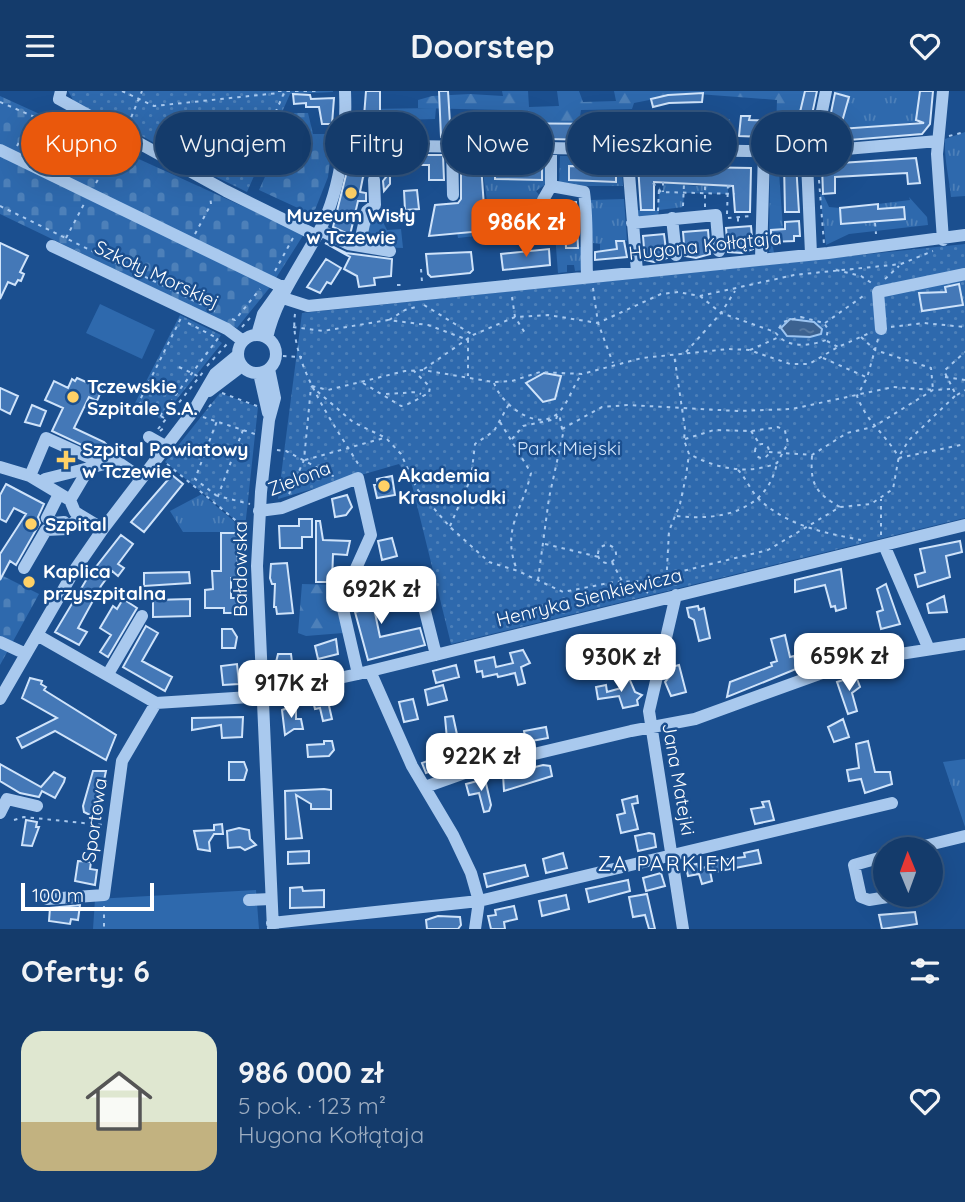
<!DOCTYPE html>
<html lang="pl">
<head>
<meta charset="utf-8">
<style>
	:root { --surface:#143b6b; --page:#1d4271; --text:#f1f3f6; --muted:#9dadc1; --line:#33557e; --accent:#ea580c }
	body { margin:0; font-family:Quicksand,sans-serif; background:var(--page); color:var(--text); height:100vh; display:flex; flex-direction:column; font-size:26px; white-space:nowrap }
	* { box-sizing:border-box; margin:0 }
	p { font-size:23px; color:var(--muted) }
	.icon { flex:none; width:38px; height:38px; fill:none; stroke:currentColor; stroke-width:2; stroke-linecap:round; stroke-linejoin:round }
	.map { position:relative; height:838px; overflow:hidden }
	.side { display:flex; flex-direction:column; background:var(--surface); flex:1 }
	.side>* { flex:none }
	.banner { position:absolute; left:21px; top:21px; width:924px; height:63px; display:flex; gap:14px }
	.needle { width:46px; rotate:359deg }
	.controls { position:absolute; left:873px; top:746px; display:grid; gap:14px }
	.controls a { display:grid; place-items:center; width:70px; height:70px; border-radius:50%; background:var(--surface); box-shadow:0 7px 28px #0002,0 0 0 2px var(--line); font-size:35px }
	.scale { position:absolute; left:21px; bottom:18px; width:133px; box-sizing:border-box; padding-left:7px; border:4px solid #fff; border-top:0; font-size:19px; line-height:24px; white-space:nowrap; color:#fff; -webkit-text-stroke:5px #1b4f8f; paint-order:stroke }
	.price { position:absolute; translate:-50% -60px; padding:0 16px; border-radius:14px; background:#fff; color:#222; font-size:23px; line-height:46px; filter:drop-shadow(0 2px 4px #0008) }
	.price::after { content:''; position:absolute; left:50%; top:42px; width:21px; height:16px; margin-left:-10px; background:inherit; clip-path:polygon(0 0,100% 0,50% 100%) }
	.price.on { background:var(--accent); color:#fff }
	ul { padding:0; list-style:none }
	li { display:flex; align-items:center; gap:21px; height:175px; padding:0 21px }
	li span { display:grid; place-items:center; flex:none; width:196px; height:140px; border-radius:21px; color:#555 }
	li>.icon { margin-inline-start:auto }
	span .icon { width:84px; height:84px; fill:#fffc; stroke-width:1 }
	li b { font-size:30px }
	h2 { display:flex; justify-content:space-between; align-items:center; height:84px; padding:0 21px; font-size:30px }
	.pill { padding:0 24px; border-radius:32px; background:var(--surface); box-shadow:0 7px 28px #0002,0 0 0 2px var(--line); font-size:24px; line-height:63px }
	.pill.on { background:var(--accent); color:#fff }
	header { display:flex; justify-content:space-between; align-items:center; height:91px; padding:0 21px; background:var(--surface); font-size:32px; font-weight:700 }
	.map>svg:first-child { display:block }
	.grass { fill:url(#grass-tufts) }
	.forest { fill:url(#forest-firs) }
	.cemetery { fill:url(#cemetery-stones) }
	.park { fill:url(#park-dots) }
	.pitch { fill:#2e69ad }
	.water { fill:url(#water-ripples); stroke:#9cc4f0; stroke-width:2 }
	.building { fill:#4478b7; stroke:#cfe3fa; stroke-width:2 }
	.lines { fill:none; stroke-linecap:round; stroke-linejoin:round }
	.path { stroke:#a9c9ee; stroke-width:2; stroke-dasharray:3.5 5; stroke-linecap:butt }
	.minor { stroke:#a9c9ee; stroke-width:12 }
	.poi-dot { fill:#ffd166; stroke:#1b4f8f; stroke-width:2.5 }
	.labels { text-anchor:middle; stroke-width:5; stroke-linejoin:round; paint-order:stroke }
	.poi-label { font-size:19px; font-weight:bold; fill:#fff; stroke:#1b4f8f; text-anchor:start }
	.street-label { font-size:19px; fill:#fff; stroke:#1b4f8f }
	.park-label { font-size:19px; fill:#cfe3fa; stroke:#1b4f8f }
	.neighbourhood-label { font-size:21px; letter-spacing:2px; fill:#fff; stroke:#1b4f8f }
</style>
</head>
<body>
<header><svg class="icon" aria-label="menu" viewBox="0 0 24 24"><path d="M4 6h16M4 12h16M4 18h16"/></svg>Doorstep<svg class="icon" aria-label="heart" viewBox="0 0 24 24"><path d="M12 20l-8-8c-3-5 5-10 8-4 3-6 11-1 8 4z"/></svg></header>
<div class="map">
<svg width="965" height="838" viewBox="0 0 965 838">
	<defs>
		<pattern id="grass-tufts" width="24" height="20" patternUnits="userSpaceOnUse" patternTransform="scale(1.75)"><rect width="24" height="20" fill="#2e69ad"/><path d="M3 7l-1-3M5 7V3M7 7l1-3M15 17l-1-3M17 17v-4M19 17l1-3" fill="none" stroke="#4d80b9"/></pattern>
		<pattern id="forest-firs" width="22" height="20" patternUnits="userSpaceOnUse" patternTransform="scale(1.75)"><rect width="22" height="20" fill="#2e69ad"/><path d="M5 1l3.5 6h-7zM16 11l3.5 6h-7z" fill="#4d80b9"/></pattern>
		<pattern id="cemetery-stones" width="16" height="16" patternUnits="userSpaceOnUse" patternTransform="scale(1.75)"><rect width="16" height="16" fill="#2e69ad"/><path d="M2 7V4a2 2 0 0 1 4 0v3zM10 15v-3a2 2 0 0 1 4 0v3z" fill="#4d80b9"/></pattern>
		<pattern id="park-dots" width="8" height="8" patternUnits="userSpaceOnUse" patternTransform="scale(1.75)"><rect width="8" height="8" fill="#2e69ad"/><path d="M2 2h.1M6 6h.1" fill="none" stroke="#4d80b9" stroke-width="1.8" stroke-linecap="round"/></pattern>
		<pattern id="water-ripples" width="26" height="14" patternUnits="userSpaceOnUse" patternTransform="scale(1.75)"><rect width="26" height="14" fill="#3c6290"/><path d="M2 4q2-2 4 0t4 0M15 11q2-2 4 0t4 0" fill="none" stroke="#597aa1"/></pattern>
	</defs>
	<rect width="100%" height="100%" fill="#1b4f8f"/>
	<path class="grass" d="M833 0H920L916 31 839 39 849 6Z
		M436 17 435 28 400 29 396 44 388 45 393 42 389 35 390 25H366V18Z
		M965 41V105L951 106C949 86 944 68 945 48Z
		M480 61 551 62 546 93 536 100 543 109 548 142 555 140V132L566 131 563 135 566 157 582 156 586 179 575 180 574 174H567V181L558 182 555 143 503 152 491 143 458 147 457 141 491 138Z
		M560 65H621L623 95H563L559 93Z
		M770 67H778L783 138 770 139 774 162 769 161Z
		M663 91 696 95 728 92V103L684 102 683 116 659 119 658 126 638 128 634 119H658L659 96 663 101Z
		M820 103H823L829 116 840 117 841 133 905 128 904 116 878 118V113L910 109 909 106 927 126 928 134 849 143 826 154Z
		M624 108 627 150H616L617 158 600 160V153L593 152 589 109Z
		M372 125H380L387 139 401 138 403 157 359 155Z
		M202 403 242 437 245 441H183L170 420Z
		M965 668V736L943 671Z"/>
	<path class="forest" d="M502 0H528L529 16 559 15 557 0H579L583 11 616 10 614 0H805L797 38H776L777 9 685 2 634 12 632 18 581 19 579 32H503V19L418 17V9L432 5 470 3 503 5Z
		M302 493 339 494 336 515 343 542 306 545 298 542Z"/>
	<path class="cemetery" d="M0 5 304 143 271 195 237 237 0 123Z
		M294 22H308L313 43H333L328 86 313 124 259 99Z
		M3 485 39 503 0 574V486Z"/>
	<path class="park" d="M68 0H333V1L290 3 247 101 208 82 197 81 189 71 140 44 135 45 76 14Z
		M703 27 730 28 731 51 703 50Z
		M965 153V427L451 553 412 394 399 373 278 408 302 222Z
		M180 224 221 244 218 249 222 252 161 328 135 312Z
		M220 302 258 316 245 437 165 371Z"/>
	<path class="pitch" d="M100 213 155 239 142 268 86 242Z
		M256 799 259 838H93L95 808Z"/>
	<path class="water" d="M790 228 814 231 822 238 821 243 810 246 787 245 781 237Z"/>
	<path class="building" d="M366 0H380V25H391L390 35H385L384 45 366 44 363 38Z
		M439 0H448L450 32 621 33 627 30 697 35V51L441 46Z
		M805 0H817L806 52H766V46L739 45 741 25H750L749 29 776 30V38H796Z
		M920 0H933L930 33 922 43 825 51 835 2 849 6 840 38 924 32 916 29Z
		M703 2 702 11 669 12 653 16 651 8 668 4Z
		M293 3 310 4 311 8 334 7 332 33H322L319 16H306V12L294 13Z
		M351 64H443L444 89H429V74H390V93L384 100 383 90 386 86 377 81H370L363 86 360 101 366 102V110H358L350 144 333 136Z
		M916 67 920 92 908 93 907 82 835 86V102L823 103 822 76 825 73Z
		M495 72 542 73V89L495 88Z
		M784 72H796L799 121H785Z
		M481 74 485 129 495 128V113L513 111 515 137 429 145 435 114 458 112 461 108V76Z
		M569 75 616 76V91L569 89Z
		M638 75 751 77 750 121H735L733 95 654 91V119H641Z
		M417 99 419 118 405 119 404 100Z
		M576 111 578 157H566L564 112Z
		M878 113V118L904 116 905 128 841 133 840 117Z
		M799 130 800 145H794V150L771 151V139L785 138V131Z
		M751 135 753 158 742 162 728 161 726 137Z
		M708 139 710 163 696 167 685 165 683 141Z
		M664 143 667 167 654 171 645 169 643 145Z
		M616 150H624L627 166 595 169V161L617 158Z
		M0 152 28 165 20 181 24 183 21 190 18 189 15 194 8 191 0 208Z
		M325 152 346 162 392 168 391 185 374 187 375 194 359 196 357 185 344 178 350 166Z
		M549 158 550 174 503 179 501 163Z
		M471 161 473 179 470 182 431 186 428 183 426 163Z
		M326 168 341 177 331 193 327 191 320 202 307 196Z
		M959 193 963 214 922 220 919 202 946 201 945 196Z
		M544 282 561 285 555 308 543 311 526 292Z
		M77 287 102 298 97 310 89 306 74 337 104 351 108 355 103 364 52 340 63 317 45 309 54 290 68 297 72 288 75 290Z
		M0 297 18 305 10 323 0 318Z
		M32 314 46 320 40 335 25 331Z
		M172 384 183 393 144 441 131 431Z
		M392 385 395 404 377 407 374 394H378L377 388Z
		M6 393 44 413 38 426 40 432 16 474 10 470 0 489V463L26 423 14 417 6 431 0 428V404Z
		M347 404 352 416 346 424 335 426 332 408Z
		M299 428H312V446H302V457H280L279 435H299Z
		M316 430H320L323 449 350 450 347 464 333 463 332 491H316Z
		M221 442H237L238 487H231V507H238L241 522H224V517H205V499L213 498 212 480H221Z
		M121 444 133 453 118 473 124 477 118 485 112 480 101 495 78 537 87 541 79 554 55 541 88 486Z
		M392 447 397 465 382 469 378 450Z
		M960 450 962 461 946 465 950 486 918 496 915 484 925 481 920 458Z
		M287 472 293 522 277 523 276 516H274L275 493H272L270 487 271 473Z
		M841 478 846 517 836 520 835 515 831 516 825 494 795 501V489Z
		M189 481 190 492 144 495V482Z
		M370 489 374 495 385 492 388 501 376 504 379 516 374 517 380 546 420 537 425 554 368 569 355 521 359 520 356 508 362 504 360 491Z
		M886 493 900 533 881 538 877 521 883 519 877 498Z
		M944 505 947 521 929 522 927 513Z
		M123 508 137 517 108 566 100 561 111 544 100 537 113 515 117 518Z
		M190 508V525L153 526V509Z
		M698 515 699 519 704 517 710 547 699 550 694 529 689 526 687 517Z
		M146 535 158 542 142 570 172 586 165 600 123 576Z
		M222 538H232L237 546 235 557H222Z
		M785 544 790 566 794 565 797 575 796 578 727 606 730 591 772 575 771 572 777 570 771 548Z
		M336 548 338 563 318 568 315 555Z
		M811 548 816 549 819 558 837 552 840 562 816 570 814 564 808 565 804 550Z
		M523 559 530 572 521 576 525 592 518 594 515 582 498 586 497 583 483 586 482 580 477 581 475 570 494 566 496 576 513 572 510 562Z
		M278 563H291L292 571H299V584L279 586 276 571Z
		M237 573 239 593 223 594 221 575Z
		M456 574 459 586 436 592 433 580Z
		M679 574 686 601 671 605 665 591 670 585 668 577Z
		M856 585 860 596 852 602 857 620 848 623 837 591Z
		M30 587 42 590 41 593 46 596 44 599 116 644 106 669 55 640 22 657 17 647 57 627 22 607Z
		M629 587 635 601 642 604 637 609 638 614 623 617 619 605 598 608 596 596 606 594 607 601 621 597 619 590Z
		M443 594 447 609 428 614 425 599Z
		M327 606 332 628 323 630 320 617 315 618 313 610Z
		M413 608 418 628 404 631 399 611Z
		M296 614V628H301L303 638H294L285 644 282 619Z
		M453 625 458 648 469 646 474 665 463 668 458 650 447 648 445 626Z
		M243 626 242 646 222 647 221 634 192 639V627Z
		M843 628 849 646 834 651 828 636Z
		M546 636 548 647 526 651 524 640Z
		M324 650H332L334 659 329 665 308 666 307 654 324 653Z
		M868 650 875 681H890L892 693 865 702 861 688 849 690 847 679 859 677 856 653Z
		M446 663 450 673 426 682 422 672Z
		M229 671H244L247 679 244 689H229Z
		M0 673 41 696 54 681 65 687 64 691 55 707 42 700 39 706 20 702 0 690Z
		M543 674 550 675 552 685 504 700 503 684Z
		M93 680H106L96 727 84 721 83 715Z
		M485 688 491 714 489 720 484 721 479 702 469 704 466 693Z
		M324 698 331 699V718H311V713L296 704 302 747 286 748 285 700Z
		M637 705 638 712 632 713 638 738 621 742 617 724 625 722 622 709Z
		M769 710 774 729 755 733 751 718 764 716 762 711Z
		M26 729 37 731 36 736H39L32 755 22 754Z
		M222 733 223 743H214L209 751 210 760 198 758 194 740 214 739V734Z
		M239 737 249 739 250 748 256 754 245 759 240 756 228 757 227 740Z
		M649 742 654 743 656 756 638 760 635 745Z
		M758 759 761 772 714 781 711 770 745 766 744 762Z
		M309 760V772L288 773V761Z
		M563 762 567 777 546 782 543 768Z
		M78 770 91 771 90 778 97 779 95 794 75 790Z
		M697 773 699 778 709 775 712 790 702 793 699 783 688 785 686 775Z
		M525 774 528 785 487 796 484 783Z
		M661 782 665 795 646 800 643 787Z
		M628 789 630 800 589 811 586 798Z
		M302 796 303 800 324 799V816L290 817V797Z
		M647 803 655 838H649L645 824 633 826 629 806Z
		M566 804 569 818 542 825 539 810Z
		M80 814 78 829 71 828 70 833 49 830 50 817Z
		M514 815 517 828 504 831 505 838H491L488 825 496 824 495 819Z
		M915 821 917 833 882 838 879 824Z
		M438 825 460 826 461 834 458 838H427L426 829Z"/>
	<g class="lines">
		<path class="path" d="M122 0 154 15 279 2
			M278 0H319
			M0 11 113 60
			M128 34 142 0
			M949 45 965 41
			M758 49V46
			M17 55 32 26
			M222 85 254 59 265 45 284 2
			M819 89 824 153
			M663 91V101
			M96 92 119 52
			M653 92 661 101 735 103
			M728 96 736 93
			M0 115 215 220
			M683 115 684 93
			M705 116V94
			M658 120 659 97
			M727 123 728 92
			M728 127 750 125
			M738 127V135
			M875 132 876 143
			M195 143 211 113 210 105
			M66 147 84 113
			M421 178 422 191
			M836 179 861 185 873 193
			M275 180 293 147
			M885 188 899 175
			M397 194H403
			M593 197 598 232 613 272
			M700 205 721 222 775 241
			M512 206 515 226 525 242
			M424 214 473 244
			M295 223C288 271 336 336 360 376
			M801 226 824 232 828 238 826 249C810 255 787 258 776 242L783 231Z
			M232 228 235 229 260 198
			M389 229 405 219 419 215
			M188 232 217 247
			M825 232 866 203
			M242 236 250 227
			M293 236 323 240 388 229 428 234 468 249V285
			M891 236 924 232 965 236
			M878 248 867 287 857 305C867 332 886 343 899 367L965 353
			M827 250 838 256
			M750 259 779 246
			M686 261 721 222 735 200
			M283 265 302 266
			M823 267 866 286
			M207 275 227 253
			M179 276 200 286
			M424 278 473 244 515 226 548 224 598 232 661 203 678 201 700 205 794 184 901 173 933 160
			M945 286 965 289
			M363 292 401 315C410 314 422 305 429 302L430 296 414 280
			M494 292C501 313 538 343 559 321 569 311 573 294 582 283
			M311 295 353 331 386 347 401 363 417 398 450 436 489 471 518 480 563 501 614 491 642 490 768 459 840 416 871 413 893 398 899 365 909 349 956 304 944 280 965 261
			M312 295 328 299 405 280 423 279 493 291 512 290 540 281 582 283 642 267 729 258 749 259 790 273H809L838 256 872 241
			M222 302 257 315
			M386 303 417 301 421 303
			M957 304 965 299
			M86 316 103 324
			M209 316 213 311
			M160 325 219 246
			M203 326 255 343
			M164 327 139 311 181 227
			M500 331 531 382C522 421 501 438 517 479
			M158 338 204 280
			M562 338 602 316 629 314 737 320 792 318 893 296 933 299 931 277 875 259 860 245
			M243 339 218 405 250 413
			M160 340 165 336
			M751 340 759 352
			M512 348 523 335 556 328 558 323
			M685 348 714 339 751 340 778 336 785 340 788 352 777 372C749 384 718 378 691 364
			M755 360a7 7 0 1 1 14 0a7 7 0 1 1-14 0Z
			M277 359 286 360 335 386
			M769 361 812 364 847 342 873 336 933 299 950 298
			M812 365C810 392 815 402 840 416
			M305 369 384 347
			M167 373 245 437
			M738 379C747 388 751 401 760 409 788 435 825 442 861 449
			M289 403 304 369 311 296
			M217 405 195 388 217 330
			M677 425C719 430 767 421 777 372
			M450 435 471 387 475 353 494 340 509 313
			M881 444V408
			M545 453 599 466
			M598 463a9 9 0 1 1 18 0a9 9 0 1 1-18 0Z
			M237 456 246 457
			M612 471 622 490
			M364 484 387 490 406 486
			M538 489 549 407 563 343 559 322
			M632 491 648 502
			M666 496 669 440 680 413 686 385 689 363 684 349 685 338 674 263
			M14 729 24 726 103 734
			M104 815V838"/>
		<path class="minor" d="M61 0 59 8 226 100 317 145
			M343 54 811 61 938 50
			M452 54 453 104
			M627 58 637 181
			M0 59 282 196
			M551 95 584 101C588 130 586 156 587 186
			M672 127 676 164
			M632 132 716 124 719 160
			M320 139 348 153 390 160
			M547 139 543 109 551 95V57
			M943 149 937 63 943 0
			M52 155 227 238 243 250
			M359 155 367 120 375 114 374 89
			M811 163 807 71 816 50 826 0
			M761 168 764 60
			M283 207 308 215 828 162 965 144
			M881 238 878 201 965 183
			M257 244 263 223 283 195
			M238 263a19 19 0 1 1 38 0a19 19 0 1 1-38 0Z
			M267 247C275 210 298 179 316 146 340 104 347 48 345 0
			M269 278 275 307 269 329 261 401 257 475 273 838
			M259 282 268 322
			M209 300 242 275
			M149 346 165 355
			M0 376 30 385 70 409 75 421 103 438
			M30 385 46 347 95 369 99 374
			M43 393 45 388 89 377
			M59 403 47 427 54 432 64 431
			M70 409 89 377 116 370 141 387
			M259 420 282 417 358 387 371 444 344 504 343 518 358 583
			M884 454 928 556
			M24 477 46 439 67 438 81 425
			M416 484 436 564
			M676 504 649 620 683 838
			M37 544 156 612 250 606 358 583 965 434
			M0 551 26 563
			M370 580 412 675 453 744 471 782 479 810 475 838
			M108 583 142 525
			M0 608 74 480 103 438 194 319 215 283 238 264
			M425 696 484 675 631 640 695 628 855 570 965 553
			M0 722 7 708 37 715
			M912 758 965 745
			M886 765 854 774 861 806 869 809 906 803
			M47 808 104 804 122 670 156 612
			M249 809 271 808
			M272 832 479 810 892 712"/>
	</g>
	<g class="poi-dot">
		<circle cx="351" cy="102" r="7"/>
		<circle cx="73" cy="306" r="7"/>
		<path d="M62.5 358.5h7v7h7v7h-7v7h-7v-7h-7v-7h7z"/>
		<circle cx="384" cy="395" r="7"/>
		<circle cx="31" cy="433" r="7"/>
		<circle cx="29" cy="491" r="7"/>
	</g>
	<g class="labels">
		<g class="poi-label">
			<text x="351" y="131" text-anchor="middle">Muzeum Wisły<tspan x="351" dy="22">w Tczewie</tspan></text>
			<text x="87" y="302">Tczewskie<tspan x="87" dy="22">Szpitale S.A.</tspan></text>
			<text x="82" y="365">Szpital Powiatowy<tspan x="82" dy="22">w Tczewie</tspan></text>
			<text x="398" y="391">Akademia<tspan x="398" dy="22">Krasnoludki</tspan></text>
			<text x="45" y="440">Szpital</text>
			<text x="43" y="487">Kaplica<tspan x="43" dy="22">przyszpitalna</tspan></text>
		</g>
		<g class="street-label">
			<text transform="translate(705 154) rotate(-6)" y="7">Hugona Kołłątaja</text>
			<text transform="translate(157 183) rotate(25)" y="7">Szkoły Morskiej</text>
			<text transform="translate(299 387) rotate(-21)" y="7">Zielona</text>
			<text transform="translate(240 478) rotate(-90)" y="7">Bałdowska</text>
			<text transform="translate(589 506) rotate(-14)" y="7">Henryka Sienkiewicza</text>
			<text transform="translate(679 688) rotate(80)" y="7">Jana Matejki</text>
			<text transform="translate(94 729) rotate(-82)" y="7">Sportowa</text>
		</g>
		<g class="park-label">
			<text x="569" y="364">Park Miejski</text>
		</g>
		<g class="neighbourhood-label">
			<text x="668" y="780">ZA PARKIEM</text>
		</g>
	</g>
</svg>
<div class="controls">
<a><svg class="needle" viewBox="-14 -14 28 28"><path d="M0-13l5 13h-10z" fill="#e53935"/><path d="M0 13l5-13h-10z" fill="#9dadc1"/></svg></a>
</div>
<div class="scale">100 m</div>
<b class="price on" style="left:526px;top:168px">986K zł</b>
<b class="price" style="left:381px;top:535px">692K zł</b>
<b class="price" style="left:849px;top:602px">659K zł</b>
<b class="price" style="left:621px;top:603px">930K zł</b>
<b class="price" style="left:291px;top:629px">917K zł</b>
<b class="price" style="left:481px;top:702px">922K zł</b>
<div class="banner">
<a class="pill on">Kupno</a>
<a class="pill">Wynajem</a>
<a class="pill">Filtry</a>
<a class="pill">Nowe</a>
<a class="pill">Mieszkanie</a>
<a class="pill">Dom</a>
</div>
</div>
<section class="side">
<h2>Oferty: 6<svg class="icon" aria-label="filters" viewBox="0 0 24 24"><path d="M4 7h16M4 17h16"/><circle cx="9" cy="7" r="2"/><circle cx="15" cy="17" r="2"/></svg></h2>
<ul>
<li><span style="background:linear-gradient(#dfe7d0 65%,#c2b280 0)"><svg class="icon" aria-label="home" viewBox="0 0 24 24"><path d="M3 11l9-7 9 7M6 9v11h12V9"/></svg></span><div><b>986 000 zł</b><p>5 pok. · 123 m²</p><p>Hugona Kołłątaja</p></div><svg class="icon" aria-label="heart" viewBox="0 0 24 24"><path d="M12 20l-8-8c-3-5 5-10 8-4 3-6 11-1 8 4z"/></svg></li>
</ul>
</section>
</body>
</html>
